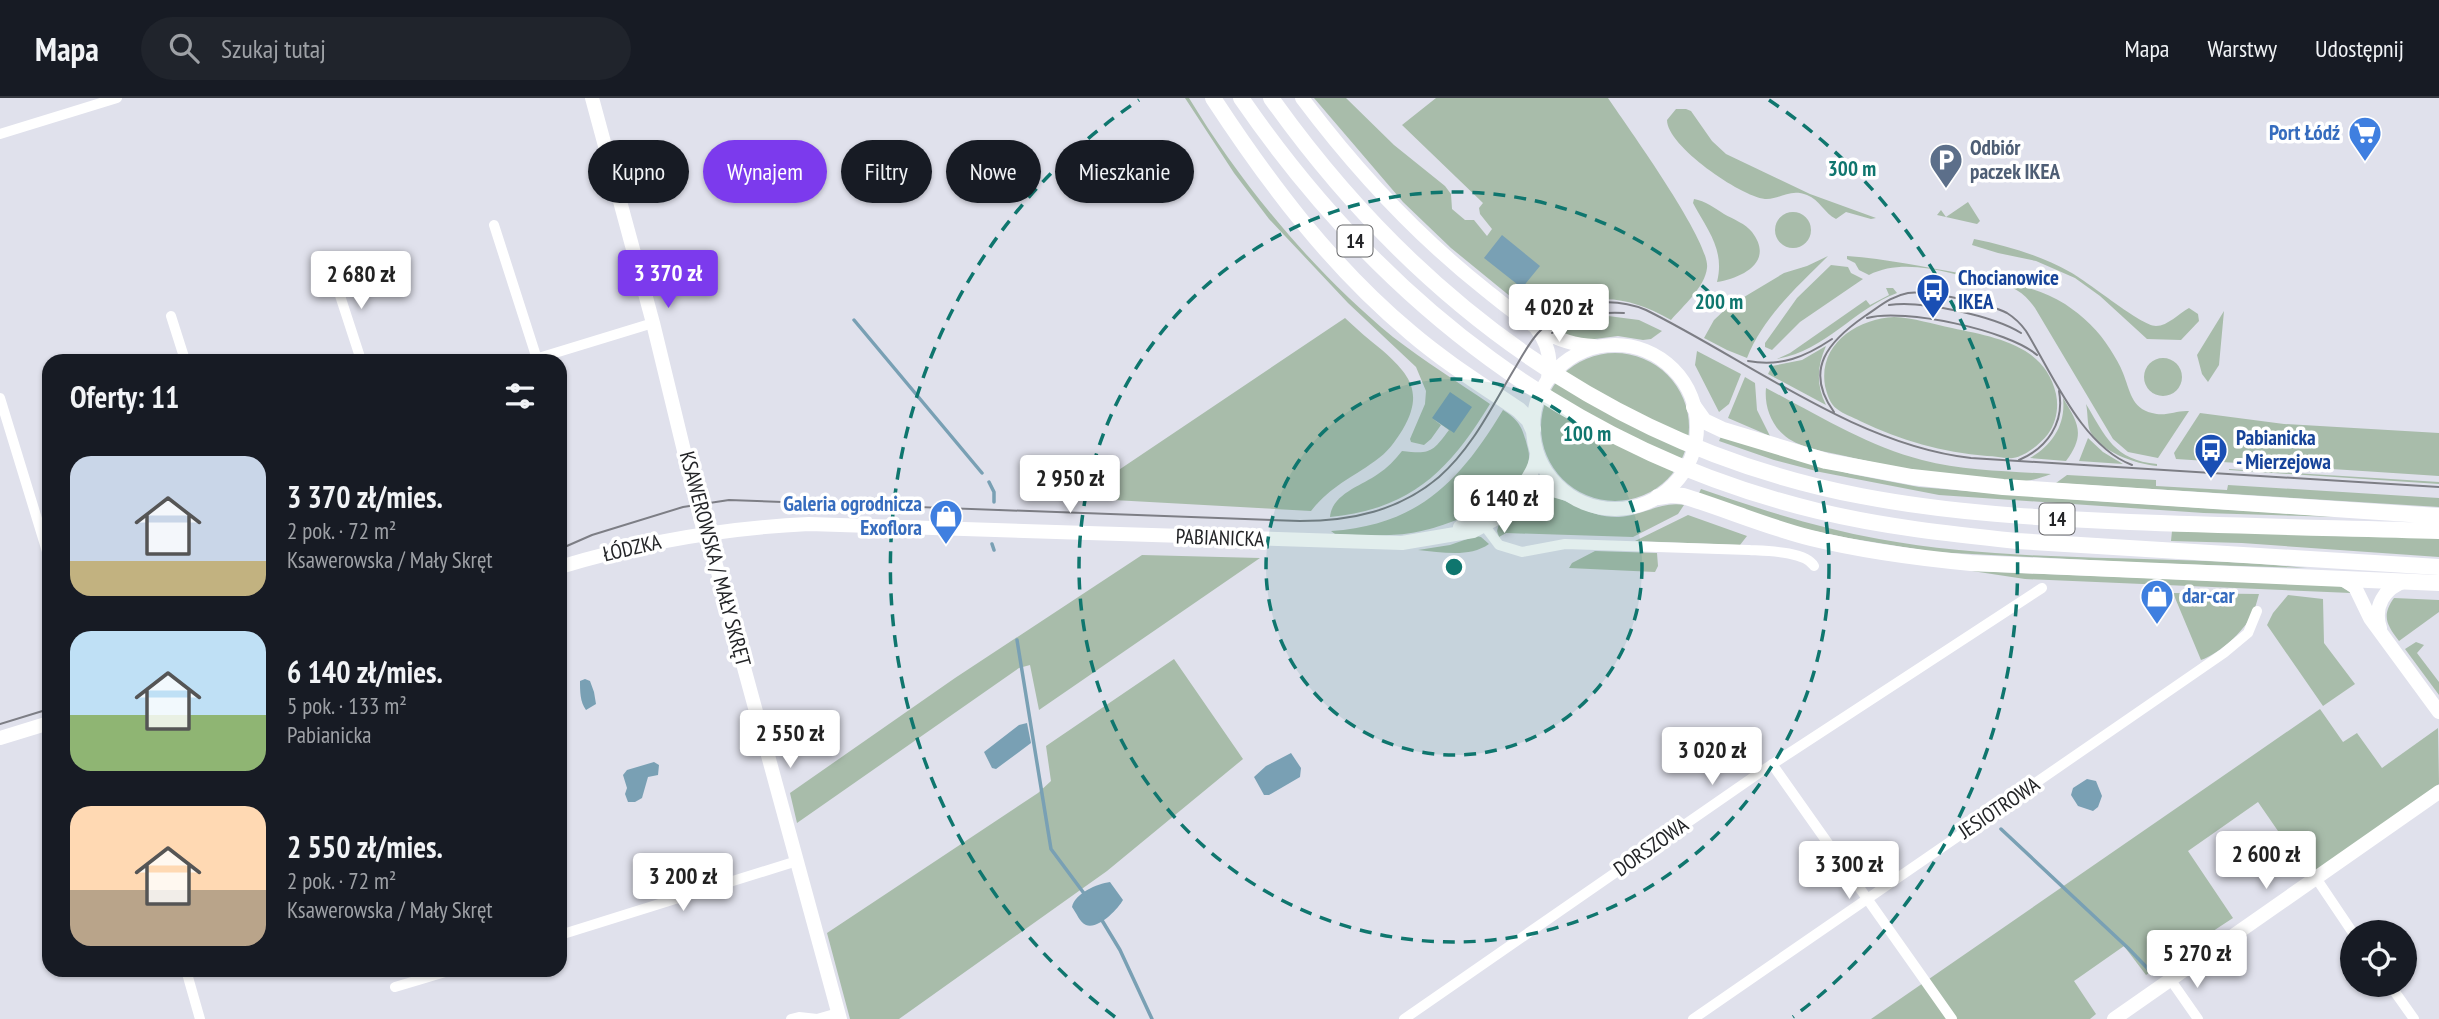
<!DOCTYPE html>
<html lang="pl">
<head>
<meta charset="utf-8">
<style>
	:root { --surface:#171b24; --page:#20242c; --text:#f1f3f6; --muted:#9ea1a6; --line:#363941; --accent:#7c3aed }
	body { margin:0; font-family:"PT Sans Narrow",sans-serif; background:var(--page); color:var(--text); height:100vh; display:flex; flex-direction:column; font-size:26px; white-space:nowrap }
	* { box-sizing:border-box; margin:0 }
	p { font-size:23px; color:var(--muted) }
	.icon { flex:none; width:38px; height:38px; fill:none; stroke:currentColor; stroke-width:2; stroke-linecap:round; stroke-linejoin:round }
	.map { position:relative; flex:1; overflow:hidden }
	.panel { position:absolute; left:42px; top:256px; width:525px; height:623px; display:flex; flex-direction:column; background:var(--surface); border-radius:21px; box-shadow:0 2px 5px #0004 }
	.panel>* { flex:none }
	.banner { position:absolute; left:588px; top:42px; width:665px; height:63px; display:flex; gap:14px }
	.tools { position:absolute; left:2340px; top:822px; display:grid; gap:14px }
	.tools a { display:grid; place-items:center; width:77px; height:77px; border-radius:50%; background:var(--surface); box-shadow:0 2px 5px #0004; font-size:35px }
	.price { position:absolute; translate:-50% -60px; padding:0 16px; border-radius:7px; background:#fff; color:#222; font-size:23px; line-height:46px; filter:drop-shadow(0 2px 4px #0008) }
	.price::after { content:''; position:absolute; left:50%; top:42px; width:21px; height:16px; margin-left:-10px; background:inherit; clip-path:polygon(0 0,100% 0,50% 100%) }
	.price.on { background:var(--accent); color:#fff }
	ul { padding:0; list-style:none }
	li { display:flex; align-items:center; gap:21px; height:175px; padding:0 28px }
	li span { display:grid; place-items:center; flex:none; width:196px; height:140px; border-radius:21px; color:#555 }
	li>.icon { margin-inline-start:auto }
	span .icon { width:84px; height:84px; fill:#fffc; stroke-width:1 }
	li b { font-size:30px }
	h2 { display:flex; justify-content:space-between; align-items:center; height:84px; padding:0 28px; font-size:30px }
	.chip { padding:0 24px; border-radius:32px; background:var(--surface); box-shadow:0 2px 5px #0004; font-size:24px; line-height:63px }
	.chip.on { background:var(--accent); color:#fff }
	header { display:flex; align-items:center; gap:42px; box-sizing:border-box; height:98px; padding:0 35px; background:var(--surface); border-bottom:2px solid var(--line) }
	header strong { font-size:33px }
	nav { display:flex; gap:38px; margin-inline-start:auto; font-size:24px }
	.search { width:490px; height:63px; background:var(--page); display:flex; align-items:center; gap:18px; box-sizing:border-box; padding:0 24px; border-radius:38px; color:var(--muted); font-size:26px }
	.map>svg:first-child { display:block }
	.green { fill:#a8bcaa }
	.water { fill:#79a0b4 }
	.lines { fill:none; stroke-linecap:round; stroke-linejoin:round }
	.stream { stroke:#79a0b4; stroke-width:3.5 }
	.street { stroke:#fff; stroke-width:10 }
	.secondary { stroke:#fff; stroke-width:14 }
	.primary { stroke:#fff; stroke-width:16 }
	.tram { stroke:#7d7e85; stroke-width:2 }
	.ring { fill:none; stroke:#0f766e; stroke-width:3.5; stroke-dasharray:12 9 }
	.labels { text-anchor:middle; stroke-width:7; stroke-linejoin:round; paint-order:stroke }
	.shield { fill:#fff; stroke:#656668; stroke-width:2 }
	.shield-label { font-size:19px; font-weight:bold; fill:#232427 }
	.shop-label { font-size:21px; font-weight:bold; fill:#366cbe; stroke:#fff; text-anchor:end }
	.service-label { font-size:21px; font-weight:bold; fill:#4e5e75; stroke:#fff; text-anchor:start }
	.transit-label { font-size:21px; font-weight:bold; fill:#164399; stroke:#fff; text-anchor:start }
	.street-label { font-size:21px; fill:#232427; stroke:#fff }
	.centre { fill:#0f766e; stroke:#fff; stroke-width:3.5 }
	.ring-label { font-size:21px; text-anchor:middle; font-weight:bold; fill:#0f766e; stroke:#fff; stroke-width:7; stroke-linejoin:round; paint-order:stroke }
</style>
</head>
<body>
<header>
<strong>Mapa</strong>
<div class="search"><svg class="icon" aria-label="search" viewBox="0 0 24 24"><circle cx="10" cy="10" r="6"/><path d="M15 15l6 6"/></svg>Szukaj tutaj</div>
<nav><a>Mapa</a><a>Warstwy</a><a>Udostępnij</a></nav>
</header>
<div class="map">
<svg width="2439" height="921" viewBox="0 0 2439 921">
	<rect width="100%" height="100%" fill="#e0e1ec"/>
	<path class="green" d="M1185 0H1189C1243 89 1313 173 1393 239 1424 263 1458 284 1490 306 1449 373 1411 411 1330 419 1332 396 1361 388 1378 376 1387 370 1395 362 1402 353 1430 356 1432 355 1449 332L1453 335 1432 320 1441 327 1431 341 1424 347 1411 344 1410 341 1425 306 1426 293 1416 269 1348 205 1269 121 1234 75Z
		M1314 0H1346L1394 47 1445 88 1451 96 1452 111 1465 122H1474L1487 138 1492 131 1480 116 1479 110 1483 105 1402 27 1436 0H1608C1626 27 1711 144 1707 170 1705 189 1683 208 1671 222 1624 196 1588 192 1543 225L1451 150 1403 104Z
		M1676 11H1686L1691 13 1712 43 1726 56 1810 96 1876 120 1871 121 1846 114 1836 121C1824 115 1820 102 1807 97 1789 90 1780 102 1765 101 1740 98 1667 48 1667 22Z
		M1694 101C1705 103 1715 110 1724 116 1733 121 1746 126 1752 134 1775 164 1742 180 1717 184 1725 152 1708 133 1693 105Z
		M1968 104 1980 123 1977 126 1937 117 1941 112 1946 119Z
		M1775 132a18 18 0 1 1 36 0a18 18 0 1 1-36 0Z
		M1974 141C2008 148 2040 157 2070 174 2089 184 2141 228 2156 228 2168 228 2179 215 2189 210L2198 216 2199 223 2181 242 2147 241 2100 198 2075 180 2036 163 1998 155 1972 147Z
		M1828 158C1798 188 1763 219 1747 260L1727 252 1704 240 1714 222 1729 208 1784 175 1807 168Z
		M1847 158C1887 161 1925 169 1964 176 1998 183 2035 187 2065 206 2083 218 2099 233 2110 251 2115 259 2120 267 2123 275 2130 292 2131 310 2152 315 2166 319 2176 312 2189 313L2158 360 2128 354 2113 341 2035 210C2024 194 2013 188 1994 184L1993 186C1954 177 1907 158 1869 177L1859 172 1855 165 1847 161Z
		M1831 167 1848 169 1851 175 1863 181 1800 224 1772 252 1765 249V245L1797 200Z
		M1886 190H1893L1897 195C1854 211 1825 253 1777 261L1790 255 1866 202 1870 207 1889 197Z
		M2224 213 2219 267 2208 284 2202 276 2197 257Z
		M1608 218 1639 222 1662 233 1651 241 1643 242 1618 238 1587 242 1559 235 1585 221Z
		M1894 219C1914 220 1933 226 1952 230 1993 239 2045 246 2056 296 2059 310 2056 325 2048 336 2040 346 2026 358 2013 360 2005 361 1995 358 1987 358 1942 354 1901 343 1860 323 1853 319 1843 316 1837 311 1830 306 1827 296 1825 288 1818 246 1857 221 1894 219Z
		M1345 220C1357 231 1369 242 1382 252 1410 277 1424 294 1403 331 1395 344 1387 355 1375 363 1349 382 1332 387 1311 413L1077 400Z
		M1826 248C1817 268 1816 287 1826 307L1768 276 1772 268 1802 262Z
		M1697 253 1741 276 1729 306 1719 314 1695 267Z
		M1541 329a74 74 0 1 1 148 0a74 74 0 1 1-148 0Z
		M2144 279a19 19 0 1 1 38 0a19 19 0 1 1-38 0Z
		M1745 279 1755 285 1757 312 1770 338 1728 320Z
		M1766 290C1816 316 1867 348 1922 362 1964 373 2008 373 2051 376 2043 379 2035 382 2026 383 1969 385 1900 371 1845 358 1827 354 1805 351 1789 341 1772 330 1764 309 1766 290Z
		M2063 300C2078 325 2086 336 2066 363L2030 360C2052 347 2066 327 2063 300Z
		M2086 306C2106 339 2114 362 2157 366V368C2136 366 2100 354 2090 333 2087 326 2088 314 2086 306Z
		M1503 312C1521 323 1523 332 1528 351 1540 396 1445 430 1411 435 1386 439 1360 437 1335 436L1331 433C1419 427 1460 383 1503 312Z
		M2200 315 2284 326 2439 335V378L2176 361 2174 355Z
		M1722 336 1773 354 1851 376 1919 389 2053 400 2339 419 2204 415 1939 397 1820 374 1774 362 1719 343Z
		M2088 340 2103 354 2123 366 2079 363Z
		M2229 371 2439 384V386L2229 372Z
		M2067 377 2156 382V388L2227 392 2228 387 2439 400V409L2056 385Z
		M1701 391C1759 411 1818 430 1879 441 2020 467 2165 455 2307 470L2145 465 1934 454 1848 440 1800 430 1698 397Z
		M1550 398C1575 404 1590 420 1619 419 1642 418 1661 403 1684 407L1678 416 1633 439 1506 435 1499 439 1497 433 1499 426Z
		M1688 417 1747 438 1740 447 1635 443Z
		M2172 433 2439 439V459L2242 445 2171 443Z
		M1476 438 1481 439 1489 446C1469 460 1442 454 1418 452L1450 447Z
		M1595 453 1657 455 1658 468 1655 474 1569 470 1572 465Z
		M1142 457 1260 460 1039 612 1030 567 1019 570 797 725 790 695 955 580Z
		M1972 473 2341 488 2351 495 2025 481Z
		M2173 495 2259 496C2257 503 2255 511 2252 517 2243 534 2219 556 2201 562Z
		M2288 497 2323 501 2324 545 2355 586 2323 608 2267 527 2273 515Z
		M2394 500 2439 502V514L2399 543C2387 527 2381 518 2394 500Z
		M2416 544 2424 547 2417 555 2439 584V597L2405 551Z
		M1174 561 1243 661 1107 773 899 921H850L827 835 1038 695 1051 683 1046 648Z
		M2320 611 2343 644 2357 635 2382 670 2438 630 2439 686 2309 778 2258 704 2188 753 2233 820 2146 877 2124 848 2074 883 2096 916 2090 921H1871Z"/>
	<path class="water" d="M1502 137 1540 168 1522 190 1484 160Z
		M1450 294 1472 309 1454 335 1432 320Z
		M585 581 590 583 594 594 596 606 586 612C580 604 580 593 580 583Z
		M1027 625 1031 645 996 671 992 670 984 654 1019 627Z
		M1291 655 1301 670 1300 679 1269 697H1264L1254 679 1266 668Z
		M654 664 659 667 658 677 648 679 642 700 635 704H628L625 696 627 690 623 677 627 672Z
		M2087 681 2096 683 2102 698 2098 709 2093 713 2078 708 2071 697 2073 690Z
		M1110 784 1123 802C1118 811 1098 832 1086 827 1080 825 1076 814 1072 809 1075 795 1097 786 1110 784Z"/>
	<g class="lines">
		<path class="stream" d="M854 222 982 375
			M989 384 994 394V404
			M992 446 994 452
			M1017 542 1051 751 1086 798
			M2001 731 2128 850 2153 876
			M1100 819 1120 852 1152 921"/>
		<path class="street" d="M0 36 117 0
			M494 127 537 261
			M332 173 361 262
			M171 218 185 262
			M532 262 653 225
			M0 300 49 460
			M1484 427 1499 447 1522 454 1565 446 1749 452C1766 453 1805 453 1814 468
			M1772 666 1952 921
			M2316 780 2353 835
			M560 837 797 763
			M186 872 200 921
			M2170 881 2198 921
			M2390 887 2414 921
			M395 889 452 872
			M791 921 799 919 817 921 838 915
			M1404 921 1765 671 2042 490
			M1693 921 2224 555 2248 535 2257 513"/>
		<path class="secondary" d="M592 0 653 225 701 423 713 456 840 921
			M1302 0C1356 72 1416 137 1487 193 1518 218 1552 247 1594 248
			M1536 230C1548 245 1552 261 1548 280
			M1533 329a82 82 0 1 1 164 0a82 82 0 1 1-164 0Z
			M1460 429C1490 413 1532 394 1537 357
			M560 469C642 444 724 430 809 426L1402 445 1473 433 1546 393 1553 392 1567 396
			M2342 481 2355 489 2370 520 2439 614
			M2380 530C2373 509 2384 490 2405 483
			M0 640 49 625
			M2114 921 2439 694"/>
		<path class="primary" d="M1213 0C1270 87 1331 168 1411 235 1445 264 1482 287 1519 312L1529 322 1533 331
			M1241 0C1382 205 1574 354 1818 413 1884 429 1950 436 2017 443L2439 469
			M1271 0C1416 204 1613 350 1861 398 1950 415 2040 420 2130 424 2233 428 2336 430 2439 433
			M1694 309 1704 323 1723 332 1826 363 1912 379 2003 389 2439 418
			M1658 399 1671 397 1683 398C1726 411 1767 429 1811 440 1864 453 1918 460 1971 465L2439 485"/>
		<path class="tram" d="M1889 207C1921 202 1994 218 2021 235
			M1867 220C1904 210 2008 232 2037 257
			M1552 235C1574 219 1597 213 1624 215
			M1748 263C1781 269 1805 259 1832 241
			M1834 314C1803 271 1829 243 1865 218 1879 209 1891 198 1908 195 1926 192 1990 206 2007 215 2015 220 2021 226 2026 233 2053 277 2082 348 2132 367
			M2019 362C2047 350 2065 325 2059 293
			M560 451 592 437 683 409 729 402 1300 423C1351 423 1399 413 1439 379 1473 349 1492 308 1515 270 1522 258 1529 245 1538 235 1566 204 1609 197 1646 212 1749 263 1856 347 1971 360L2439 389
			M0 626 49 611"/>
	</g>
	<circle cx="1454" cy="469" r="188" fill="#0f766e" fill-opacity=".12"/>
	<g class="ring">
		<circle cx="1454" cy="469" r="188"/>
		<circle cx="1454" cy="469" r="375"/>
		<path d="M1115 919A563 563 0 0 1 1139 2M1769 2A563 563 0 0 1 1793 919"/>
	</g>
	<defs>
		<symbol id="supermarket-pin" viewBox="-11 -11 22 30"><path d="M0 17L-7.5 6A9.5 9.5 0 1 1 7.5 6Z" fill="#3f7fe0" stroke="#fff"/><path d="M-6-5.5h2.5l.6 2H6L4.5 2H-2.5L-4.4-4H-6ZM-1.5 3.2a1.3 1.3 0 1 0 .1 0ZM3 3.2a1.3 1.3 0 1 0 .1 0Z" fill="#fff"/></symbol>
		<symbol id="parking-pin" viewBox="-11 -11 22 30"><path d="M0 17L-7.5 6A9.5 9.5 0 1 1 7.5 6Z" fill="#5c6f8a" stroke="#fff"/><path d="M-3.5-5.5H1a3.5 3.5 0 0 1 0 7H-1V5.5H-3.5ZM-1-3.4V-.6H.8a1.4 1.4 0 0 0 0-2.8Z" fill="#fff"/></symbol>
		<symbol id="bus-pin" viewBox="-11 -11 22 30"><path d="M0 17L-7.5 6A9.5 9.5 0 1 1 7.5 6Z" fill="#1a4fb4" stroke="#fff"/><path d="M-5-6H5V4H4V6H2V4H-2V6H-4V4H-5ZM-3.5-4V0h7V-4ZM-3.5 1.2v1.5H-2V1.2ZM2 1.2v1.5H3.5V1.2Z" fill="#fff"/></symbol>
		<symbol id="shop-pin" viewBox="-11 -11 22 30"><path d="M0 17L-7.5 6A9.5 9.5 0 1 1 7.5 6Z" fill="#3f7fe0" stroke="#fff"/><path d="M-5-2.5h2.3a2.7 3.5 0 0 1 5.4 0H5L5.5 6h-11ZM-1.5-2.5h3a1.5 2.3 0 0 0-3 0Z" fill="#fff"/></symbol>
	</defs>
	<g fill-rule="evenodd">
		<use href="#supermarket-pin" x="2346" y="16" width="38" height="52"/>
		<use href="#parking-pin" x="1927" y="43" width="38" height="52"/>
		<use href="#bus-pin" x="1914" y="173" width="38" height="52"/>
		<use href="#bus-pin" x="2192" y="333" width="38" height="52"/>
		<use href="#shop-pin" x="927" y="399" width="38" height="52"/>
		<use href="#shop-pin" x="2138" y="479" width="38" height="52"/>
	</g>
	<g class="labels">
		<g class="shield">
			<rect x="1337.5" y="127.5" width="35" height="31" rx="5"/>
			<rect x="2039.5" y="405.5" width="35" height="31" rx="5"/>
		</g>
		<g class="shield-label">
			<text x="1355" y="150">14</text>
			<text x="2057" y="428">14</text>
		</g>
		<g class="shop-label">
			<text x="2340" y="42">Port Łódź</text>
			<text x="922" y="413">Galeria ogrodnicza<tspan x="922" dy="24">Exoflora</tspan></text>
			<text x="2182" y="505" text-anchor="start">dar-car</text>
		</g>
		<g class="service-label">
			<text x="1970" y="57">Odbiór<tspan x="1970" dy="24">paczek IKEA</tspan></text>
		</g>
		<g class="transit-label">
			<text x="1958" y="187">Chocianowice<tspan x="1958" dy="24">IKEA</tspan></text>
			<text x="2236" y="347">Pabianicka<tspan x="2236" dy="24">- Mierzejowa</tspan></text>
		</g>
		<g class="street-label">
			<text transform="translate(1220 440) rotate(2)" y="7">PABIANICKA</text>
			<text transform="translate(632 450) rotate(-13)" y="7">ŁÓDZKA</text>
			<text transform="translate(715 461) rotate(75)" y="7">KSAWEROWSKA / MAŁY SKRĘT</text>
			<text transform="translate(1999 710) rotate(-34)" y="7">JESIOTROWA</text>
			<text transform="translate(1651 749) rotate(-35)" y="7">DORSZOWA</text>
		</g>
	</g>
	<circle cx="1454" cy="469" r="10" class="centre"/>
	<g class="ring-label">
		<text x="1852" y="78">300 m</text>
		<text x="1719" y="211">200 m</text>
		<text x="1587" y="343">100 m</text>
	</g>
</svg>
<div class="tools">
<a><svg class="icon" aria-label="locate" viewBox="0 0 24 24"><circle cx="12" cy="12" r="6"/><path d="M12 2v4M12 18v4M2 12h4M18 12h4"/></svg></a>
</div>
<b class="price on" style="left:668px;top:212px">3 370 zł</b>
<b class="price" style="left:361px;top:213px">2 680 zł</b>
<b class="price" style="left:1559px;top:246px">4 020 zł</b>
<b class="price" style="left:1070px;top:417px">2 950 zł</b>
<b class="price" style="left:1504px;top:437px">6 140 zł</b>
<b class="price" style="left:790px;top:672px">2 550 zł</b>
<b class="price" style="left:1712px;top:689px">3 020 zł</b>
<b class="price" style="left:2266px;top:793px">2 600 zł</b>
<b class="price" style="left:1849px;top:803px">3 300 zł</b>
<b class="price" style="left:683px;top:815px">3 200 zł</b>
<b class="price" style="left:2197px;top:892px">5 270 zł</b>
<div class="banner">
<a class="chip">Kupno</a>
<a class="chip on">Wynajem</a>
<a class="chip">Filtry</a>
<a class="chip">Nowe</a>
<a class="chip">Mieszkanie</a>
</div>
<section class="panel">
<h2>Oferty: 11<svg class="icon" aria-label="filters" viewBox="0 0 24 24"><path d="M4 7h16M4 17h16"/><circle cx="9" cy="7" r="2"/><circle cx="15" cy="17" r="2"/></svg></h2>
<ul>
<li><span style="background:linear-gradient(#c9d6e8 75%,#c2b280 0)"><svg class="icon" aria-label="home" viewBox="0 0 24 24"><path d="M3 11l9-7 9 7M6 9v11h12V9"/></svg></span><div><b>3 370 zł/mies.</b><p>2 pok. · 72 m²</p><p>Ksawerowska / Mały Skręt</p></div></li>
<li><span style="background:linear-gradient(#bfe0f5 60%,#8fb573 0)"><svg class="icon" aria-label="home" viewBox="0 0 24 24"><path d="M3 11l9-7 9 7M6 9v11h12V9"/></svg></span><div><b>6 140 zł/mies.</b><p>5 pok. · 133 m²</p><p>Pabianicka</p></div></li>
<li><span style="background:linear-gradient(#ffd9b3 60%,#b9a48a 0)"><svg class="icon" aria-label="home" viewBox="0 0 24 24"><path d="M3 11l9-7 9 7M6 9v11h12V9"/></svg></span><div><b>2 550 zł/mies.</b><p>2 pok. · 72 m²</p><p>Ksawerowska / Mały Skręt</p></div></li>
</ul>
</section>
</div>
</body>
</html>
